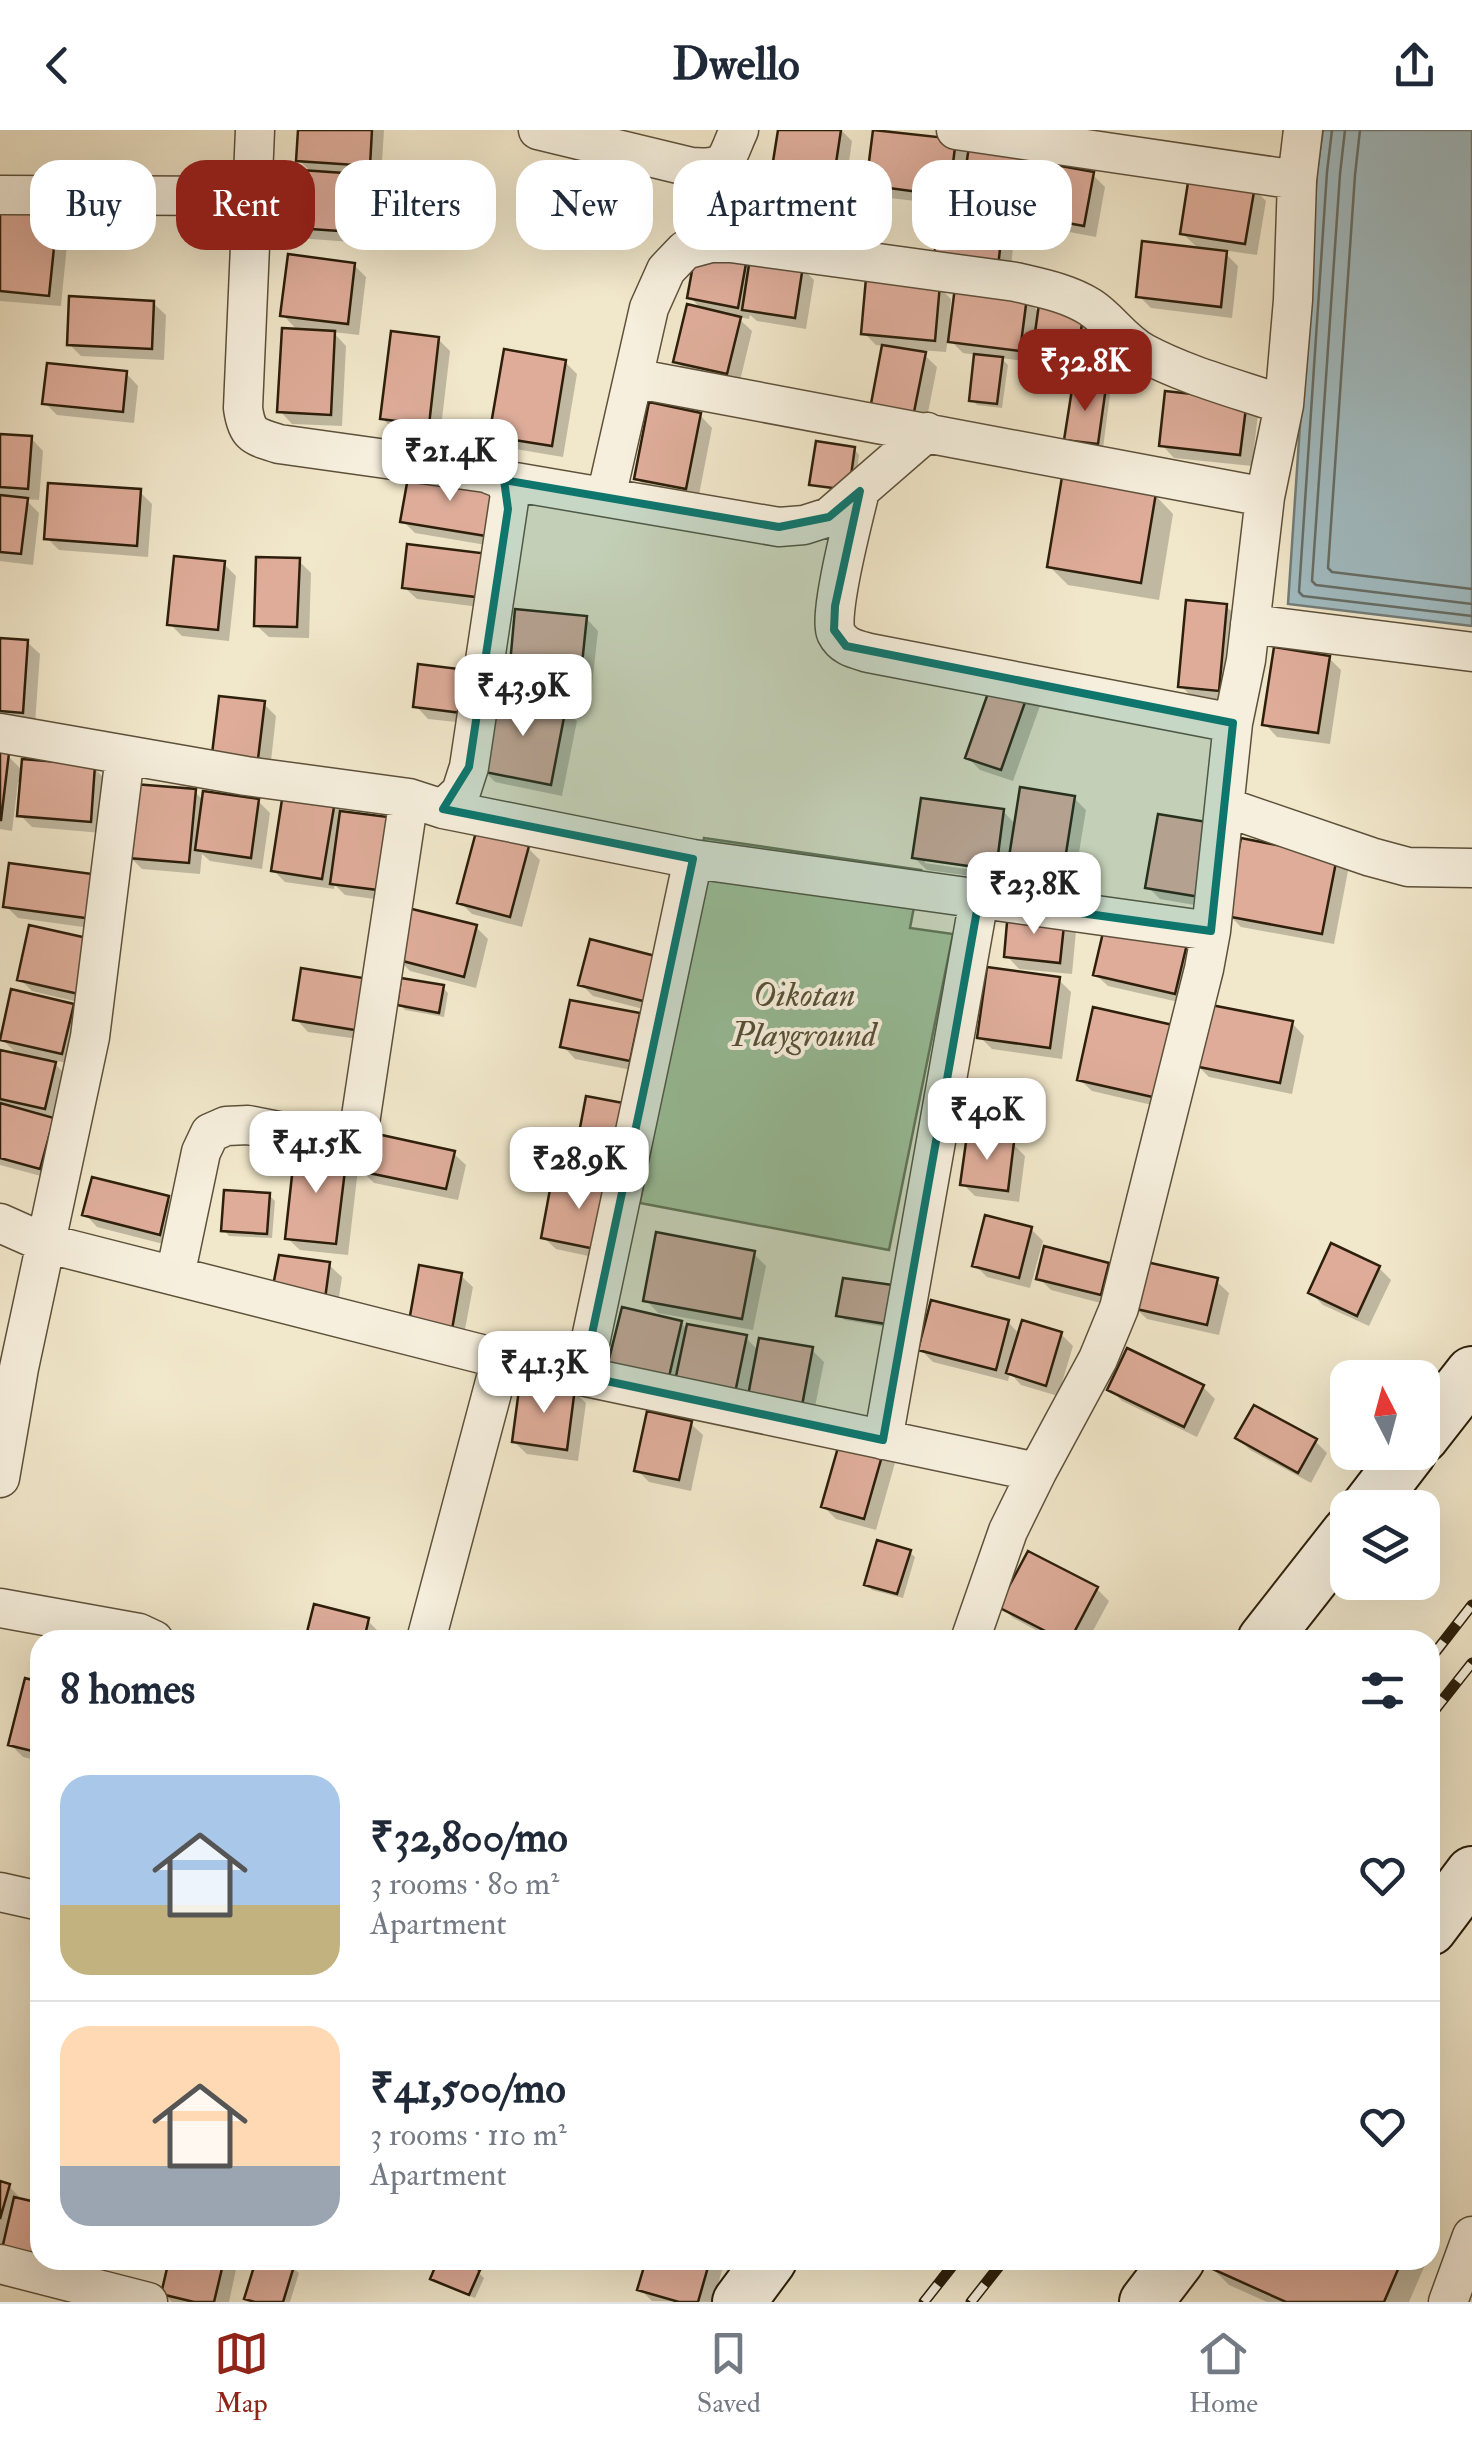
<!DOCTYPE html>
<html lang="en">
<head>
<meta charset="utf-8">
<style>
	:root { --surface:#fff; --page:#f2f2f3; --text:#1f2937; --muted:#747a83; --line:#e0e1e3; --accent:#8f2418 }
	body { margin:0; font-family:"IM FELL Double Pica",serif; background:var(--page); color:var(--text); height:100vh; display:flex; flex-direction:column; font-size:38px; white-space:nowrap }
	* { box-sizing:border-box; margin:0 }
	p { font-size:32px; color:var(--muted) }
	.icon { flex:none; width:55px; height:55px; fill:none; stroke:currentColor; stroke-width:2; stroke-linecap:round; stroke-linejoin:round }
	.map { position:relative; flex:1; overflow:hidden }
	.side { position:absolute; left:30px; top:1500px; width:1410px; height:640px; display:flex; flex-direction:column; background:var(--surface); border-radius:30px; box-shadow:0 10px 40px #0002 }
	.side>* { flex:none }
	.top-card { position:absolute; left:30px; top:30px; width:1412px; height:90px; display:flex; gap:20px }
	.needle { width:65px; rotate:354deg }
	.controls { position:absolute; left:1330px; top:1230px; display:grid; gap:20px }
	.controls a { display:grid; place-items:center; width:110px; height:110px; border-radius:20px; background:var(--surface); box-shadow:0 10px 40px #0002; font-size:50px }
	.price { position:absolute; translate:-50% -85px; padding:0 22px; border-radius:20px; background:#fff; color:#222; font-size:32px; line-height:65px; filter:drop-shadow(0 2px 5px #0008) }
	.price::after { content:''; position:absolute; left:50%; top:60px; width:30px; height:22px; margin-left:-15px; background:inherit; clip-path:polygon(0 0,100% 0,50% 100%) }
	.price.current { background:var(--accent); color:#fff }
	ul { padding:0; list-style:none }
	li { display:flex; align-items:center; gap:30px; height:250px; padding:0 30px }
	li+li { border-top:2px solid var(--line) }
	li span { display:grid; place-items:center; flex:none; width:280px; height:200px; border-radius:30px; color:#555 }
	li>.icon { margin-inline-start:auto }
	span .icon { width:120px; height:120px; fill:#fffc; stroke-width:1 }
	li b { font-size:42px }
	h2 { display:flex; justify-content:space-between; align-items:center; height:120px; padding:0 30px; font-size:42px }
	.pill { padding:0 35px; border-radius:30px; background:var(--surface); box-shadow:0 10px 40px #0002; font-size:35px; line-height:90px }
	.pill.current { background:var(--accent); color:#fff }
	header { display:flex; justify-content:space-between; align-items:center; height:130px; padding:0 30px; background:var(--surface); font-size:45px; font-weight:700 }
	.tab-bar { display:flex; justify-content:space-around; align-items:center; height:140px; border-top:2px solid var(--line); background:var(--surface); font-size:28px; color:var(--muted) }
	.tab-bar a { display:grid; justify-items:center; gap:5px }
	.tab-bar .current { color:var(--accent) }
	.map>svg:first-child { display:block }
	.green { fill:#b6c69a; stroke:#727252; stroke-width:2.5 }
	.water { fill:#a1bcc2; stroke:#737d79; stroke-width:2.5 }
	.shadow { fill:#0003; fill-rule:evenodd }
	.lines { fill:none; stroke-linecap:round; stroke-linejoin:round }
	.shore { stroke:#676e66; stroke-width:2.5 }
	.building { fill:#deac99; stroke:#2d1f0b; stroke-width:2.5 }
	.street-casing { stroke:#5e513b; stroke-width:41 }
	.secondary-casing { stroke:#2d1f0b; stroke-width:56 }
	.street { stroke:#f6efdd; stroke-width:38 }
	.secondary { stroke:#f6efdd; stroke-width:52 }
	.rail-casing { stroke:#2d1f0b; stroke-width:11 }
	.rail { stroke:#f6efdd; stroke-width:8; stroke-dasharray:22; stroke-linecap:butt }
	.marked { fill:#0f766e; fill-opacity:0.2; stroke:#0f766e; stroke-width:8; stroke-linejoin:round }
	.labels { text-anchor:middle; stroke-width:8; stroke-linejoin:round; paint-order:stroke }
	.park-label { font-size:35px; font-style:italic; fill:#565136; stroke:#f6efdd }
</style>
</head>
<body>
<header><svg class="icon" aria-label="back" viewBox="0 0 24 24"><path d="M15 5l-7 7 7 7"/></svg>Dwello<svg class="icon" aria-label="share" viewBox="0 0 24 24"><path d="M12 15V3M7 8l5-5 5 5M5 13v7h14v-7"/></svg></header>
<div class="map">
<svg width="1472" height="2172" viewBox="0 0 1472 2172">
	<rect width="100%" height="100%" fill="#f1e7ca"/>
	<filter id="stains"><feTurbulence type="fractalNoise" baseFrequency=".002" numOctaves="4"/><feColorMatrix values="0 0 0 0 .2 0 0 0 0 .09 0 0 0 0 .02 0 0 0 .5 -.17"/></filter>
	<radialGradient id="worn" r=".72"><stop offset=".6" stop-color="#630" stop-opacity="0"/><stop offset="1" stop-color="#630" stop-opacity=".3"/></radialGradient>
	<path class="green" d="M704 708 921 740 910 798 953 804 889 1120 640 1073Z"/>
	<path class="water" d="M1323 0H1472V496L1288 474 1317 41Z"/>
	<path class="shadow" d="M301 0H384L381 47 370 46 384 60 380 114 297 108 284 96 312 43 299 30Z
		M780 0H841L852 11 844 66H848L861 78 852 129 798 57 786 55 774 43Z
		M955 11 970 26 1021 27 1029 35 1093 45 1105 57 1096 107 1032 95 1019 82 977 76 963 62 961 80 1003 85 1015 97 1010 148 936 129 942 74 881 67 869 54Z
		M1254 59 1266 71 1257 125 1222 120 1238 136 1232 188 1151 178 1139 166 1200 120 1182 103Z
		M0 76 56 81 69 94 61 176 0 171Z
		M698 122 802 138 814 150 806 199 757 191 750 185 749 189 737 187 752 201 739 255 688 243 676 231 702 180 690 167Z
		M354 135 366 147 359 205 333 202 346 216 342 296 292 294 280 281 299 202 283 185Z
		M939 157 951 169 950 183 1026 169 1040 183 1095 194 1090 233 1048 228 1034 214 1032 232 1001 228 1008 235 1002 278 977 275 972 270 977 225 963 223 948 208 946 222 919 220 937 237 925 298 885 290V216L876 215 864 203Z
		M153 173 166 185 164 230 81 226 69 214Z
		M438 209 450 221 440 306 394 300 382 288Z
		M565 232 577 244 563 327 504 317 492 305Z
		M126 243 138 256 134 293 57 285 45 273Z
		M1105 260 1110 265 1103 318 1072 314 1067 309Z
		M1167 264 1258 284 1252 336 1174 328 1162 315Z
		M700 285 712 298 698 370 649 361 637 348Z
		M0 306 31 308 43 321 39 370 25 369 39 383 33 435 0 431Z
		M854 319 859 325 855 358 815 353V356L812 354Z
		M140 362 152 374 148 427 59 420 47 408Z
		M1155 365 1173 384 1159 470 1068 455 1049 436Z
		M511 371 504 418 415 403 403 391Z
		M299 431 311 443 309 508 269 507 256 495Z
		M224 434 236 446 229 511 182 506 170 494Z
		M500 438 495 479 417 469 404 457Z
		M1226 476 1238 488 1230 572 1193 568 1181 556Z
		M586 488 598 501 591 564 523 556 511 544Z
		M0 510 27 512 40 524 35 594 0 591Z
		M1329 528 1341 540 1330 614 1277 607 1265 594Z
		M420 536 474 594 428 589 416 576Z
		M1027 564 1040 576 1013 651 980 640 967 627Z
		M264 574 276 586 270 640 227 636Z
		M565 579 577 591 562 666 495 652 483 640Z
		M0 625 8 626 24 642 94 638 106 650 102 703 32 697 20 685 23 653 18 652 12 701 0 699Z
		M195 662 204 671H258L270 683 262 739 210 731 202 724 200 744 142 739 130 727Z
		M1074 668 1086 680 1075 747 1024 739 1011 726 1007 751 927 740 914 728 1003 681 1016 695ZM925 728 1009 740 1008 745 925 733Z
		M334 673 344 684 397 772 345 765 335 755 334 759 285 752 273 740Z
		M1160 687 1212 778 1160 769 1148 757Z
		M528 718 540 730 522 797 472 784 460 772Z
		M1336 729 1348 741 1334 814 1241 797 1229 785Z
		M99 748 105 800 18 788 6 776Z
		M1011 784 1076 801 1072 844 1019 839 1007 826Z
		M476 797 488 809 476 858 410 841 398 829Z
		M94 812 95 876 32 861 20 849Z
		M1186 817 1198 829 1187 874 1108 856 1095 844Z
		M658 829 659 883 593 866 581 854Z
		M304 841 373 911 308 902 296 889Z
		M1059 850 1071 862 1062 929 992 919 980 907Z
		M442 857 448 863 444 887 405 880 400 874Z
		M73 877 85 889 74 935 50 929 67 946 64 1002 52 1049 0 1035V922L19 926 2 909Z
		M1095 880 1169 979 1092 961 1079 949Z
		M639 885 651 898 642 942 575 929 563 916Z
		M1292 893 1304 906 1292 964 1209 947 1197 935Z
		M588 969 641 1041 591 1031 579 1019Z
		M1013 1014 1025 1026 1019 1072 975 1066 963 1054Z
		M453 1023 466 1035 458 1070 374 1053 362 1041Z
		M346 1026 358 1039 348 1125 300 1120 287 1108Z
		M555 1046 616 1132 556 1119 543 1107Z
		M269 1065 275 1071 272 1108 229 1106 224 1100Z
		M168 1069 180 1081 171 1116 97 1097 85 1084Z
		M1031 1099 1043 1111 1030 1158 987 1147 975 1135Z
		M753 1123 766 1136 753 1200 658 1183 646 1170Z
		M329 1135 342 1147 337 1180 286 1173Z
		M1108 1135 1120 1147 1112 1176 1051 1160 1039 1148Z
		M1379 1138 1391 1150 1369 1196 1323 1175 1311 1163Z
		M460 1145 473 1157 462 1215 423 1209Z
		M845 1151 891 1198 845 1190 839 1185Z
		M1216 1151 1229 1163 1219 1205 1147 1189 1134 1177Z
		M1008 1192 1020 1205 1061 1204 1073 1216 1058 1266 1021 1255 1010 1243 1008 1251 933 1232 921 1220Z
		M681 1193 688 1200 745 1207 759 1221 812 1220 824 1232 812 1292 622 1248Z
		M1203 1257 1215 1269 1197 1307 1122 1271 1110 1259Z
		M573 1261 586 1273 578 1331 527 1324 514 1312Z
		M690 1293 703 1305 691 1361 649 1352 637 1340Z
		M1238 1308 1315 1311 1327 1323 1311 1353 1250 1320Z
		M883 1321 895 1333 876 1400 836 1389 824 1377Z
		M909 1422 915 1427 903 1468 872 1460 867 1454Z
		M1097 1459 1109 1471 1088 1510H1055L1013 1488 1001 1476Z
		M368 1491 380 1503 378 1510H307Z
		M40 1555V1631L23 1627 11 1615Z
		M0 2054 9 2056 21 2069V2071L40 2075 6 2117 0 2115Z
		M171 2130H238L229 2172H172L164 2164Z
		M259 2130 293 2138 299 2143 290 2172H251L247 2168Z
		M441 2130H449L478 2142 484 2148 475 2168 439 2154 433 2148Z
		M601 2130H621L618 2136Z
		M649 2130H725L713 2172 652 2171 640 2159Z
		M1215 2130H1421L1425 2135 1409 2172H1267L1229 2155 1211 2137Z"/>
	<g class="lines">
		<path class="shore" d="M1332 0 1327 42 1299 462 1303 466 1472 486
			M1345 0 1340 44 1312 451 1316 455 1472 474
			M1360 0 1355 45 1328 438 1332 442 1472 459"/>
	</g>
	<path class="building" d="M298 0H372L370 36 296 31Z
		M778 0H841L833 53 771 44Z
		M873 0 956 9 949 66 866 55Z
		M969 16 1022 24 1015 72 962 65Z
		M1028 30 1094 42 1084 96 1017 84Z
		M286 39 373 45 368 103 282 97Z
		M1189 46 1255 56 1245 114 1180 104Z
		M796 54 850 64 841 118 786 108Z
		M0 74 58 79 49 166 0 161Z
		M939 75 1004 83 998 137 934 130Z
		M1142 111 1227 121 1221 177 1136 167Z
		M696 119 747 128 738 178 687 168Z
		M288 124 355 133 348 194 280 186Z
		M750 128 803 136 795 188 742 180Z
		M866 148 940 154 935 211 861 204Z
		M955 157 1027 167 1020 221 948 212Z
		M69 166 154 171 152 219 67 215Z
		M687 174 741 187 727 244 673 232Z
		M1039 174 1084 179 1078 222 1033 217Z
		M282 198 335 201 331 285 277 282Z
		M391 201 439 207 429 295 380 289Z
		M882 215 926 222 913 287 870 279Z
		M504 219 566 230 552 316 489 306Z
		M974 224 1003 227 997 274 969 271Z
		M47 233 127 241 123 282 42 274Z
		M1073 253 1106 257 1098 314 1064 310Z
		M1165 261 1247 270 1240 325 1159 316Z
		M649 272 701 283 686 359 634 349Z
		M0 304 32 306 28 359 0 357Z
		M816 311 855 317 849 360 809 355Z
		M409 342 500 356 492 407 400 392Z
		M1062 347 1156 363 1141 453 1047 437Z
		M48 353 141 359 137 416 44 409Z
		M0 365 28 368 21 424 0 422Z
		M407 414 489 424 484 468 402 458Z
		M174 426 225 431 218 500 167 495Z
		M256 427 300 428 297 497 254 496Z
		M1186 470 1227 474 1219 561 1178 557Z
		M515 479 587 486 580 553 509 545Z
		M0 508 28 510 23 583 0 581Z
		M1274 517 1330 526 1318 603 1262 595Z
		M418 534 467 540 462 583 413 577Z
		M993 549 1029 561 1001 640 965 628Z
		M497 562 566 577 551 655 480 641Z
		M219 566 265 571 258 629 212 624Z
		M0 622 9 623 1 690H0Z
		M22 629 95 635 91 692 17 686Z
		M134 654 196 659 189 733 128 728Z
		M1020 657 1075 666 1064 736 1009 727Z
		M203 661 259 669 251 728 195 720Z
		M283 663 335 671 322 749 271 741Z
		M921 668 1004 679 996 740 912 728Z
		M340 681 396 688 386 761 330 754Z
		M1158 684 1213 693 1200 767 1145 758Z
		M476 702 529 716 510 787 457 773Z
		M1241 708 1337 727 1322 804 1226 786Z
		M9 733 100 745 93 789 3 777Z
		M408 778 477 795 464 847 395 829Z
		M1008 781 1065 786 1060 833 1004 827Z
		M1105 794 1187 814 1175 864 1093 845Z
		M29 795 96 810 83 865 17 850Z
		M590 809 659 827 647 872 578 855Z
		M987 837 1060 847 1050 918 977 908Z
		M301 838 369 849 361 901 293 890Z
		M401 848 444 855 439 883 397 875Z
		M11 859 74 874 62 924 0 910Z
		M570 870 640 883 630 931 560 917Z
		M1206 874 1293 891 1280 953 1194 936Z
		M1093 877 1173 895 1157 968 1077 950Z
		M0 920 56 932 45 979 0 969Z
		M586 966 639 976 629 1030 576 1019Z
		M0 973 54 988 40 1039 0 1028Z
		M368 1002 455 1021 446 1059 359 1041Z
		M967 1005 1014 1012 1008 1061 960 1055Z
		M295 1018 347 1024 336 1114 285 1109Z
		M553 1043 618 1055 605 1121 541 1108Z
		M92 1047 169 1066 160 1105 82 1085Z
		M224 1060 270 1063 267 1104 221 1101Z
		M985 1085 1032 1097 1019 1148 972 1136Z
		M656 1102 755 1121 742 1189 643 1171Z
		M1331 1113 1380 1136 1357 1186 1308 1163Z
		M1044 1116 1109 1133 1101 1165 1036 1149Z
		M279 1125 330 1132 325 1169 272 1161Z
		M1142 1131 1218 1148 1207 1195 1132 1178Z
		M419 1135 462 1143 451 1205 408 1197Z
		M843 1148 893 1155 886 1194 836 1186Z
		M931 1170 1009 1190 996 1240 918 1220Z
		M622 1177 682 1191 668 1251 607 1237Z
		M1022 1190 1062 1202 1046 1256 1006 1243Z
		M687 1194 747 1205 735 1263 675 1251Z
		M759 1208 813 1217 801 1281 747 1271Z
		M1127 1218 1204 1255 1184 1297 1107 1260Z
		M520 1252 575 1258 567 1320 512 1312Z
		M1254 1275 1317 1309 1298 1343 1235 1308Z
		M647 1281 692 1291 679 1350 634 1341Z
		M841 1307 884 1319 864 1389 821 1377Z
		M877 1410 911 1420 897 1464 864 1455Z
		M1028 1421 1098 1457 1070 1510H1063L998 1477Z
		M314 1474 369 1488 364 1510H305Z
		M25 1548 40 1552V1623L8 1615Z
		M0 2051 10 2054 0 2089Z
		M14 2067 40 2073V2128L2 2119Z
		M169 2130H224L214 2172H194L161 2164Z
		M256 2130H275L294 2136 283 2172H255L244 2169Z
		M438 2130H455L480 2140 469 2165 430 2149Z
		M646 2130H710L698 2172H679L637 2160Z
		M1212 2130H1402L1384 2172H1286L1208 2137Z"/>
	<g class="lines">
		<defs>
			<path id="street" d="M538 0 691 37C729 40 725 30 739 0
				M956 0 1297 50
				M0 65 253 66
				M633 248 1265 367
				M504 350 779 397 804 395 829 387 927 302
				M860 361C854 386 828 485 836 503 843 517 855 519 869 523L1233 593
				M606 367 649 178 666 140 685 120 711 113H731L1016 152C1041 158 1068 163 1090 177 1109 189 1122 211 1144 223 1187 246 1238 259 1284 275
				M1250 494 1472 522
				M0 603 246 646 409 668 443 679 461 662 469 637 510 364 504 350 486 343 279 314C254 306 247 306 243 278L255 0
				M1225 677 1371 727 1408 737 1472 738
				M443 679 693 729 1211 801
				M0 1093 45 1113 501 1229 1037 1342
				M175 1146 201 1022 210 1003 226 996 248 995 329 1011 351 1006 360 993 409 668
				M583 1246 693 729
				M883 1310 979 769
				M0 1348 19 1238 90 907 125 626
				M0 1478 139 1503 154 1510
				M426 1510 501 1229
				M970 1510 1008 1401 1037 1342 1098 1229 1119 1178 1204 839 1211 801 1233 593 1246 530 1265 367 1284 275 1293 170 1297 50 1303 0
				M0 1762 40 1771
				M0 2134 148 2172
				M1448 2172 1472 2106"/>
			<path id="secondary" d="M1422 1307 1472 1243
				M1367 1378 1410 1322
				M1264 1510 1348 1403
				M1430 1799 1472 1743
				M739 2172 770 2130
				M1146 2172 1178 2130"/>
		</defs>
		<use href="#street" class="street-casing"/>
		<use href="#secondary" class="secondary-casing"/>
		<use href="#street" class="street"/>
		<use href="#secondary" class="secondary"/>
		<defs>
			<path id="rail" d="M1430 1529 1472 1475
				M1430 1586 1472 1533
				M924 2172 957 2130
				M971 2172 1004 2130"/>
		</defs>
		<use href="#rail" class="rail-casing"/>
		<use href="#rail" class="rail"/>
	</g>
	<path class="marked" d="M504 350 779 397 829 387 860 361 835 476 834 500 846 516 1233 593 1211 801 979 769 883 1310 583 1246 693 729 443 679 469 637 508 379Z"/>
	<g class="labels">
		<g class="park-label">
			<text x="804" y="876">Oikotan<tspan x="804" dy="40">Playground</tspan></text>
		</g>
	</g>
	<rect width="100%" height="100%" filter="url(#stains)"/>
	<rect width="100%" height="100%" fill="url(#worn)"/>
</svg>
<div class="controls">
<a><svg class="needle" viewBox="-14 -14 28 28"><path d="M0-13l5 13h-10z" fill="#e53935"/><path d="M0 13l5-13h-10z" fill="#747a83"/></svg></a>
<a><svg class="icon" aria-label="layers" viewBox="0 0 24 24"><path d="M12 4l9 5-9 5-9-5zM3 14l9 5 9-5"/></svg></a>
</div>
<b class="price current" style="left:1085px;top:284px">₹32.8K</b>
<b class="price" style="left:450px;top:374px">₹21.4K</b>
<b class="price" style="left:523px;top:609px">₹43.9K</b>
<b class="price" style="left:1034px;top:807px">₹23.8K</b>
<b class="price" style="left:987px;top:1033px">₹40K</b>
<b class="price" style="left:316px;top:1066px">₹41.5K</b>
<b class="price" style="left:579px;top:1082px">₹28.9K</b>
<b class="price" style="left:544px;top:1286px">₹41.3K</b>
<div class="top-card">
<a class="pill">Buy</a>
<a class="pill current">Rent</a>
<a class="pill">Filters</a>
<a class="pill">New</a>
<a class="pill">Apartment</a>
<a class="pill">House</a>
</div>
<section class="side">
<h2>8 homes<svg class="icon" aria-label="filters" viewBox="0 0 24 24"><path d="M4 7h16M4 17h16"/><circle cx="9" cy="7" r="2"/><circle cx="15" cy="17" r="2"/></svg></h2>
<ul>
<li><span style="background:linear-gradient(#a9c7e8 65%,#c2b280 0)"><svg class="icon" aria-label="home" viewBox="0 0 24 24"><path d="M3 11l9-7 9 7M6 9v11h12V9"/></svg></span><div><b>₹32,800/mo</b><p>3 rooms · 80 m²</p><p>Apartment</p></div><svg class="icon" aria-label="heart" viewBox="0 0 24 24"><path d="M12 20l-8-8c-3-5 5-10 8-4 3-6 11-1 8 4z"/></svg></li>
<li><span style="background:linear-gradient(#ffd9b3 70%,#9aa5b1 0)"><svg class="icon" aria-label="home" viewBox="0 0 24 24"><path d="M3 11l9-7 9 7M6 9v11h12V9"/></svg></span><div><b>₹41,500/mo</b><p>3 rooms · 110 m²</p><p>Apartment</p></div><svg class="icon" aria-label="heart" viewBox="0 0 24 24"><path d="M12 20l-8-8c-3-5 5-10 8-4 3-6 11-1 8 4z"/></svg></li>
</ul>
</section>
</div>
<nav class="tab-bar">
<a class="current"><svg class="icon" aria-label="map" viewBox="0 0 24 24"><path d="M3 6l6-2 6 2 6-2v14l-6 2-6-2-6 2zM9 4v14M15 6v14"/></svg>Map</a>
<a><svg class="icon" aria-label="saved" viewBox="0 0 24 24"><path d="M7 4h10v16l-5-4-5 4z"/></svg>Saved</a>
<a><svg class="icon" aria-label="home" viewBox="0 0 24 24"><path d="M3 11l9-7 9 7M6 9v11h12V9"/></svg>Home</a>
</nav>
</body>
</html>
